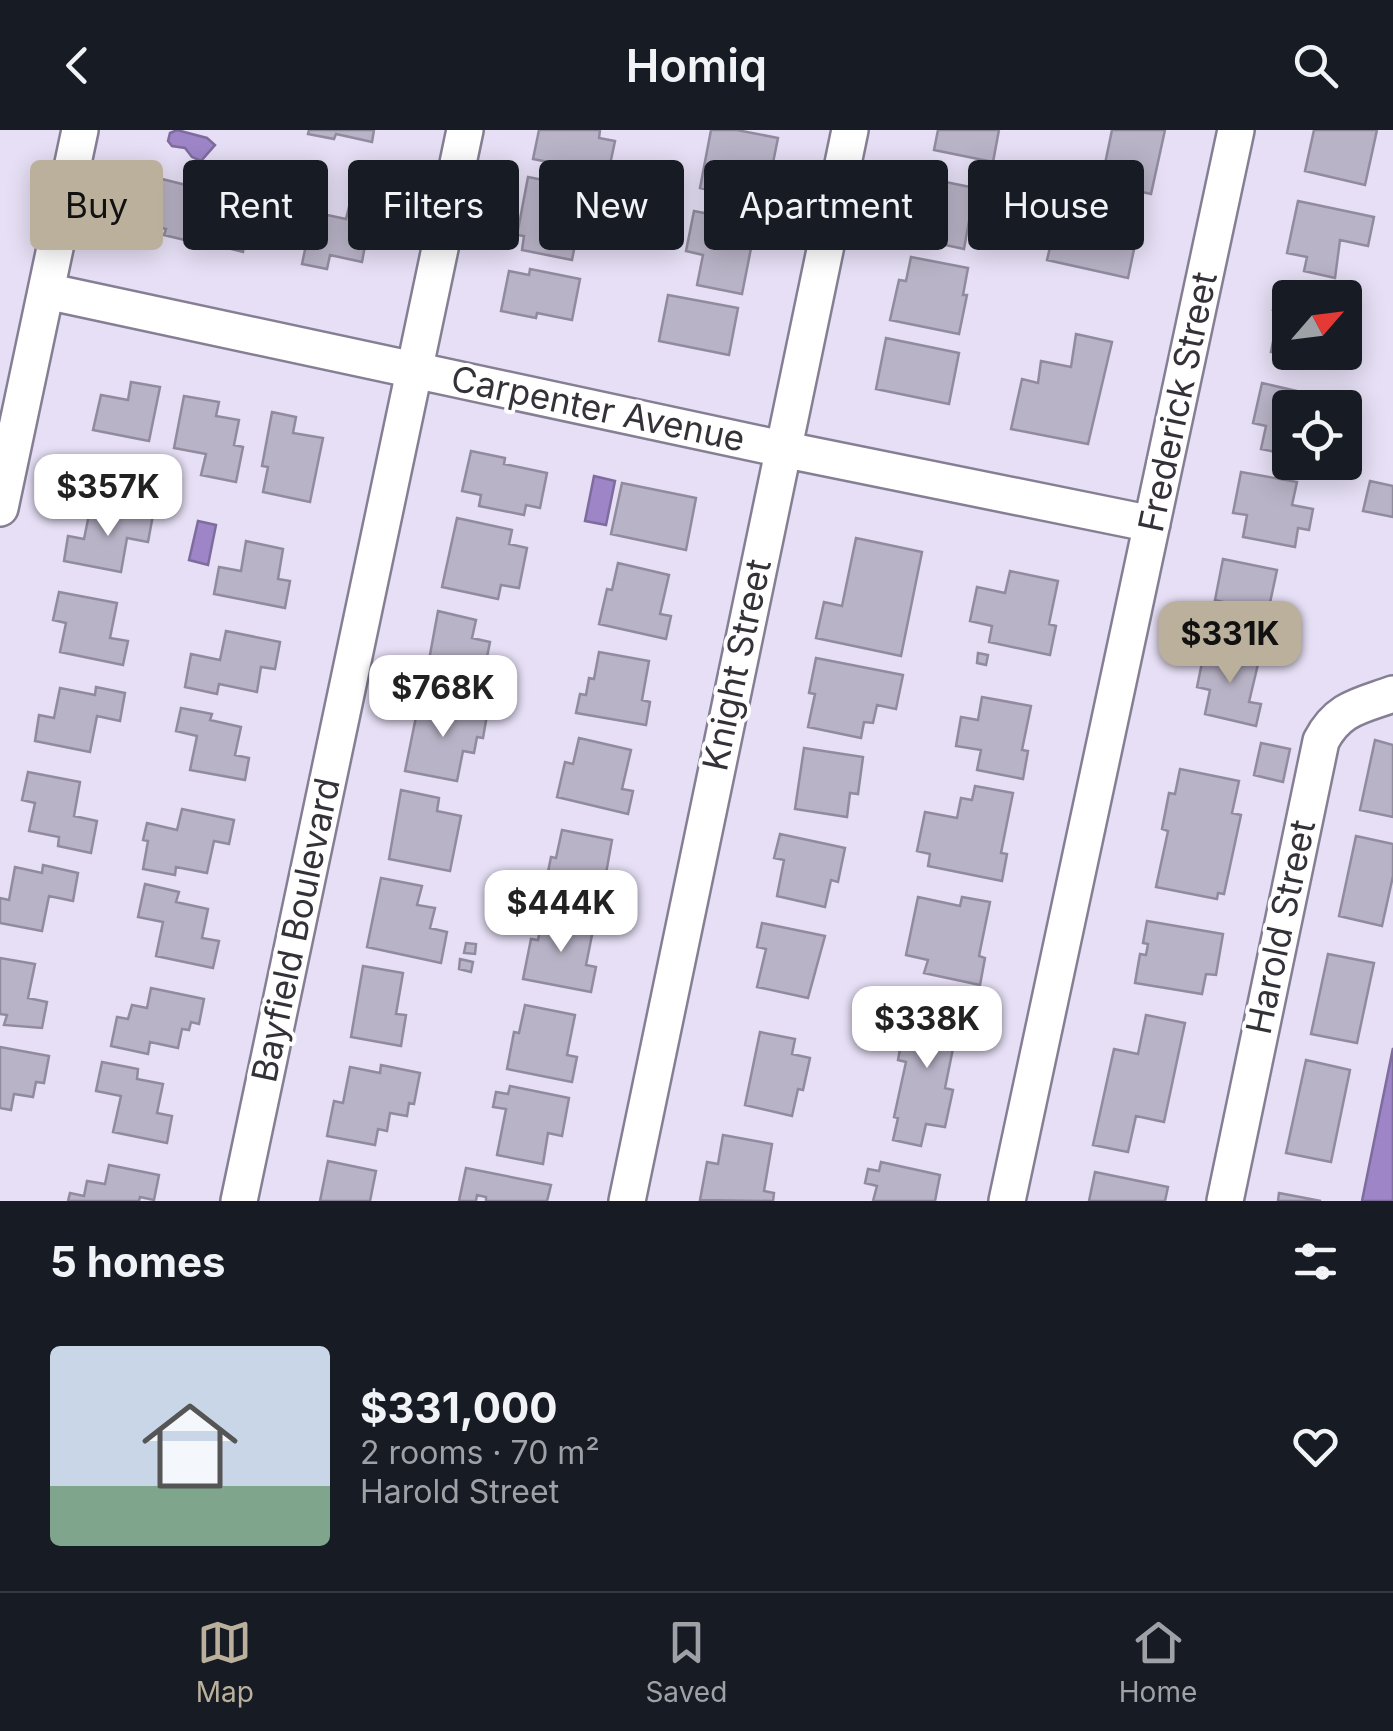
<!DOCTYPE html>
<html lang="en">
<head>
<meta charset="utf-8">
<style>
	:root { --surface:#171b24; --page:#242831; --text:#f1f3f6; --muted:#9ea1a6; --line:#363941; --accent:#bbb09c }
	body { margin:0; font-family:Inter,sans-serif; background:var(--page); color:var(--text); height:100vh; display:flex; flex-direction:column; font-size:38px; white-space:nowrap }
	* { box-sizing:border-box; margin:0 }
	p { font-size:32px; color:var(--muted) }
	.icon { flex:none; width:55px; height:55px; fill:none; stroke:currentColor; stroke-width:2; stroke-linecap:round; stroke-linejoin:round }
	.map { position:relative; height:1071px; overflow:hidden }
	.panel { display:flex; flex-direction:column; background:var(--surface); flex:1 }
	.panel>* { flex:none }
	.top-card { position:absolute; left:30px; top:30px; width:1335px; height:90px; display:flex; gap:20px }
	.needle { width:65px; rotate:62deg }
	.fabs { position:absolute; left:1272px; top:150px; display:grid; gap:20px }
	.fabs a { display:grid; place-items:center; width:90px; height:90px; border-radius:10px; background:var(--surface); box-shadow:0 5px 25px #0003; font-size:50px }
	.price { position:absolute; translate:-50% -85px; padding:0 22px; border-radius:20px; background:#fff; color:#222; font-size:32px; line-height:65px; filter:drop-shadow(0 2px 5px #0008) }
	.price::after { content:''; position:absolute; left:50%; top:60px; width:30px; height:22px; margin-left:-15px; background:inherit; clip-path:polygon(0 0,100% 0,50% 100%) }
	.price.current { background:var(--accent); color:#111 }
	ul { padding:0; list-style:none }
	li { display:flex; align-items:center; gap:30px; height:250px; padding:0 50px }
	li span { display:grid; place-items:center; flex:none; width:280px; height:200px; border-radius:10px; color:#555 }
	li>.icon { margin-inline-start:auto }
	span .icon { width:120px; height:120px; fill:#fffc; stroke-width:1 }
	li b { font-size:42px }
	h2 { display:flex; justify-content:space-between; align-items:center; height:120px; padding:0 50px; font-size:42px }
	.pill { padding:0 35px; border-radius:10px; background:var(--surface); box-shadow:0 5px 25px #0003; font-size:35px; line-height:90px }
	.pill.current { background:var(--accent); color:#111 }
	header { display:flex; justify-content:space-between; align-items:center; height:130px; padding:0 50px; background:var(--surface); font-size:45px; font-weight:600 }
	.menu { display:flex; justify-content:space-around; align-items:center; height:140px; border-top:2px solid var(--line); background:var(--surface); font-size:28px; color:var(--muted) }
	.menu a { display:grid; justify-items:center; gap:5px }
	.menu .current { color:var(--accent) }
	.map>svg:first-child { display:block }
	.water { fill:#9d85c8; stroke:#7e6c9d; stroke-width:2.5 }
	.building { fill:#b9b3c7; stroke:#918b9e; stroke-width:2.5 }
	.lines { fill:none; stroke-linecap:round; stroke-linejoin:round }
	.street-casing { stroke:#867f93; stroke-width:40 }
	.street { stroke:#fff; stroke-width:35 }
	.labels { text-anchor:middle; stroke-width:8; stroke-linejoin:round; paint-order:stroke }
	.street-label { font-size:35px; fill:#343139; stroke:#fff }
</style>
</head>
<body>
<header><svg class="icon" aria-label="back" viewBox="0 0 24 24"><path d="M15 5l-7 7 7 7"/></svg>Homiq<svg class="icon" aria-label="search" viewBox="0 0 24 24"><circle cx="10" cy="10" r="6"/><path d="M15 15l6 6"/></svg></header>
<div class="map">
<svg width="1393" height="1071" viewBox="0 0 1393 1071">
	<rect width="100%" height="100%" fill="#e6dff5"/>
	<path class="water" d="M177 0 207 8 215 15 201 31 192 27 185 18 172 16 168 11 170 3Z
		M594 346 615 351 606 395 585 391Z
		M198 391 216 395 208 435 189 430Z
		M1393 918V1071H1362Z"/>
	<path class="building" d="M309 0H374L372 12 336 4 334 9 308 4Z
		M539 0H600L599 8 615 11 608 44 533 29Z
		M711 0H737L778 8 765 72 700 58Z
		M938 0H999L993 32 934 20Z
		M1112 0H1165L1151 64 1101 53Z
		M1314 0H1377L1365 55 1305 41Z
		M146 45 202 59 189 111 164 105 166 99 157 97 158 91 136 86Z
		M528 47 569 55 568 60 585 63 572 130 522 120 524 106 517 105Z
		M270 48 300 56 290 97 281 94 276 116 245 109 243 122 216 115 229 64 265 72Z
		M931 49 975 58 964 119 908 107 912 87 923 89Z
		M352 65 380 71 372 106 367 105 362 132 330 125 327 139 302 134 313 82 346 89Z
		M1084 68 1142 81 1128 148 1047 130 1056 92 1078 96Z
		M1298 71 1374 87 1368 116 1340 110 1335 148 1304 141 1307 127 1287 123Z
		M694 81 756 93 742 164 697 155 703 125 686 121Z
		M911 127 968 138 963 165H967L959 204 890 190 899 150 906 151Z
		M530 139 580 149 572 190 537 183 536 188 501 181 509 141 529 145Z
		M668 165 738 178 729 225 659 211Z
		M1275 169 1290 172V222H1339L1336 235 1271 222 1279 181 1273 180Z
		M1076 204 1112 212 1088 314 1011 299 1022 249 1038 253 1041 231 1071 237Z
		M886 208 959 223 949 274 876 259Z
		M131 252 160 257 149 311 93 300 101 265 128 270Z
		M1262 253 1314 265 1312 278H1290V325L1261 319 1266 296 1253 293Z
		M184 266 219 272 216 286 239 290 234 315 243 317 236 352 201 345 206 324 174 318Z
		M272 282 296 287 293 303 323 308 310 372 263 362 268 337 262 336Z
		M471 321 505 328 504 334 547 343 540 378 526 375 524 385 479 376 481 365 462 361Z
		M1241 342 1297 352 1292 375 1313 379 1309 400 1298 398 1295 417 1243 407 1247 385 1233 383Z
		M1370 351 1393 356V387L1363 381Z
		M622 353 696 368 686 420 611 404Z
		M127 379 153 385 148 412 127 408 121 442 64 431 68 406 84 409 90 380 126 387Z
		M457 388 512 400 509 414 527 418 519 458 501 455 498 469 442 457Z
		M856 408 922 422 901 526 816 508 824 472 842 476Z
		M246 411 283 419 278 449 290 451 285 478 214 464 219 437 241 441Z
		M1223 429 1277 440 1268 482 1277 484 1273 507 1222 497 1227 473 1215 470Z
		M618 433 669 445 660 484 671 486 666 509 599 494 607 459 612 460Z
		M1010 441 1058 451 1049 494 1056 496 1050 525 989 512 992 496 970 491 977 457 1005 463Z
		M59 462 117 473 110 508 128 511 123 535 60 522 66 493 53 490Z
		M438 481 476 490 472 508 490 512 486 532 503 536 496 568 425 552Z
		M226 501 280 512 275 539 261 537 257 562 219 554 217 564 185 557 191 524 220 530Z
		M1205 518 1259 530 1249 572 1261 574 1256 596 1205 584 1210 560 1197 557Z
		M599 522 649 531 642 570 650 572 646 595 576 583 580 564 586 565 589 548 594 549Z
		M978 523 988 525 986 535 977 533Z
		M816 528 903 545 896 579 877 575 873 593 864 592 861 608 808 597 815 564 809 563Z
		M96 557 125 563 120 591 97 586 90 622 35 611 39 585 54 588 60 558 95 565Z
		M982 567 1031 576 1022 620 1028 621 1023 649 977 640 981 620 956 616 961 587 978 590Z
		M419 572 487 585 483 608 477 607 474 623 463 621 457 651 405 641Z
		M181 578 212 584 210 590 241 597 235 625 249 628 245 650 190 640 197 606 176 601Z
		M579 608 631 620 622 659 633 661 628 684 557 667 565 632 573 634Z
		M1375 610 1393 615V687L1360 680Z
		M1261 613 1290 619 1283 652 1254 645Z
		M804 618 863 627 858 664 850 663 847 687 795 679Z
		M1180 639 1239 651 1232 683 1241 685 1224 764 1218 763 1217 769 1156 757 1168 701 1162 699 1169 663 1175 664Z
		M28 642 80 652 74 686 97 691 91 723 58 716 59 707 29 701 35 673 22 670Z
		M975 656 1013 663 1001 723 1007 724 1002 751 928 736 930 724 917 721 925 682 957 688 961 668 972 670Z
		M401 660 439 668 437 681 461 686 450 741 389 729Z
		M182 679 234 690 229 714 214 711 207 743 176 737 175 745 143 739 148 711 143 710 147 693 177 700Z
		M562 700 612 710 605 749 612 751 607 775 544 762 551 727 556 728Z
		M780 704 845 718 838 752 831 750 825 777 777 766 784 730 774 728Z
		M1356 706 1393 714V746L1382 796 1339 786Z
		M43 735 78 743 73 771 49 766 42 801 0 793V768L9 770 15 737 42 743Z
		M381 748 422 756 417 775 435 778 430 798 447 802 441 833 367 817Z
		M145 754 179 762 176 772 208 779 202 808 219 811 213 838 156 826 163 792 138 787Z
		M918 767 960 776 962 767 990 772 979 826 985 828 980 855 924 843 928 830 906 825Z
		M543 785 594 795 586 835 596 837 591 862 523 849 531 809 538 810Z
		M1147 791 1223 804 1216 845 1206 844 1202 864 1135 853 1140 824 1146 825 1148 814 1143 813Z
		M762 793 825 806 808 868 757 857 766 819 757 817Z
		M466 813 476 814 475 824 464 823Z
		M1328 824 1374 833 1357 913 1311 904Z
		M0 828 35 834 28 868 47 872 42 898 4 895 7 885 0 884Z
		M460 829 473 832 471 842 459 839Z
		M363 836 403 843 396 884 406 885 401 916 351 907Z
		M151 858 204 869 199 894 191 892 189 900 182 899 178 918 150 912 148 924 111 916 117 887 128 889 132 875 147 878Z
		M923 866 962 874 945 958 953 960 945 997 926 994 921 1016 893 1010 898 988 894 987 906 932 898 930 902 908 914 910Z
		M525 875 575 885 567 925 577 927 572 952 507 939 514 902 519 903Z
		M1146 885 1185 893 1164 992 1136 986 1128 1022 1093 1015 1114 919 1138 924Z
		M760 902 795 909 792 924 810 928 803 960 798 959 792 986 745 975Z
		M0 917 49 926 44 953 36 952 33 967 14 964 11 980 0 978Z
		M1306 930 1350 940 1331 1032 1286 1023Z
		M102 932 138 939 137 949 163 954 157 983 172 986 167 1013 113 1002 121 966 96 961Z
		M381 935 420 943 414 974 409 973 407 986 390 983 387 1001 378 999 375 1015 327 1006 334 971 343 973 350 937 380 943Z
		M510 956 569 968 562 1006 548 1003 543 1034 497 1025 506 979 493 977 496 962 508 964Z
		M723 1005 772 1014 764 1061 774 1063 773 1071 700 1070 707 1032 718 1034Z
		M328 1031 376 1041 370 1071H320Z
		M881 1032 940 1045 935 1071H873L877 1056 865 1053 868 1039 879 1041Z
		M109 1035 159 1045 154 1070 140 1067 139 1071H68L70 1063 84 1066 87 1051 105 1054Z
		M466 1038 551 1055 547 1071H486V1067L477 1065 476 1071H459Z
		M1095 1042 1168 1057 1165 1071H1089Z
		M1279 1063 1321 1071H1278Z"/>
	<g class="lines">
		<defs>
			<path id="street" d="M46 161 782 319 1152 394
				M0 378 80 0
				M239 1071 465 0
				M627 1071 850 0
				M1007 1071 1236 0
				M1225 1071 1321 611C1338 578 1360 576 1393 564"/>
		</defs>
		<use href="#street" class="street-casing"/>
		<use href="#street" class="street"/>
	</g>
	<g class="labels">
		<g class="street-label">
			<text transform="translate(1178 272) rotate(-78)" y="12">Frederick Street</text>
			<text transform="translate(598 279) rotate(12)" y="12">Carpenter Avenue</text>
			<text transform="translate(737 535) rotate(-78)" y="12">Knight Street</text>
			<text transform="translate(1281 797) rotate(-78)" y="12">Harold Street</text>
			<text transform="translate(296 800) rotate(-78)" y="12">Bayfield Boulevard</text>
		</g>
	</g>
</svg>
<div class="fabs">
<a><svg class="needle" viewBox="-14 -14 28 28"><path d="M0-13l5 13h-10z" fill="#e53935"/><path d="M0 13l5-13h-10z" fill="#9ea1a6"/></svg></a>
<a><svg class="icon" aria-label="locate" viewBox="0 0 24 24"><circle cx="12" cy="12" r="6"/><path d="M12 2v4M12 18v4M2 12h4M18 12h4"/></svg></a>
</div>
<b class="price" style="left:108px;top:409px">$357K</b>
<b class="price current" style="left:1230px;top:556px">$331K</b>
<b class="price" style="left:443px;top:610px">$768K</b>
<b class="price" style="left:561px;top:825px">$444K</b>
<b class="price" style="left:927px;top:941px">$338K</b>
<div class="top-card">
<a class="pill current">Buy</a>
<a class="pill">Rent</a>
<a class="pill">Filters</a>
<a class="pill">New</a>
<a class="pill">Apartment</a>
<a class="pill">House</a>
</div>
</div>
<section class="panel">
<h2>5 homes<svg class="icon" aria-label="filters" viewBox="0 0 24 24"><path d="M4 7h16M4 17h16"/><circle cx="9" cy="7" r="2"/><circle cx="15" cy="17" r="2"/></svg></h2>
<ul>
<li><span style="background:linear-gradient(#c9d6e8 70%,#7fa58c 0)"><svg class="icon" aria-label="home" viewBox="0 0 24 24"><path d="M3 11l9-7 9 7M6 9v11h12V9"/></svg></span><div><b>$331,000</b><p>2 rooms · 70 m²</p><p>Harold Street</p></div><svg class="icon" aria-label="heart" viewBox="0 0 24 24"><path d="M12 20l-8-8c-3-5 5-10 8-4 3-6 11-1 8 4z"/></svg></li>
</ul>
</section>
<nav class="menu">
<a class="current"><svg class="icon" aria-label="map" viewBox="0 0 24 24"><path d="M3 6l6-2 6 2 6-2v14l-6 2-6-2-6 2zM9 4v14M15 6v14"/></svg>Map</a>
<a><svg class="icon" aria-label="saved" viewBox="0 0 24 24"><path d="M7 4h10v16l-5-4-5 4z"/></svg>Saved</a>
<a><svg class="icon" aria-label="home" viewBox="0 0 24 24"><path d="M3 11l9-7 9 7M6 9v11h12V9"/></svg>Home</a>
</nav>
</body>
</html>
